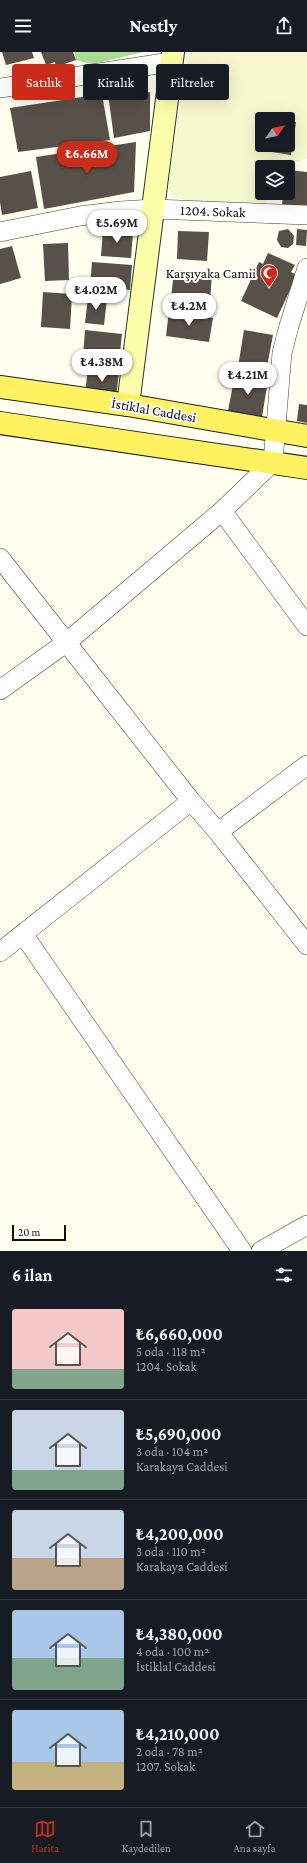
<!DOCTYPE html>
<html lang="tr">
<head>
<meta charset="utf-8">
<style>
	:root { --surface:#171b24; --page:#20242c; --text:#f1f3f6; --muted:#9ea1a6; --line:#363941; --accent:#cb2c19 }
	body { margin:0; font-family:"Crimson Pro",serif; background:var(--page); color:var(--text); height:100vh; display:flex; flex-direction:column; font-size:15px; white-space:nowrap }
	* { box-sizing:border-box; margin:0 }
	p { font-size:13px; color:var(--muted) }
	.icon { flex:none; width:22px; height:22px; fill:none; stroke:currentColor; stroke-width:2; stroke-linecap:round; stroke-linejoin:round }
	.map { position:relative; height:1199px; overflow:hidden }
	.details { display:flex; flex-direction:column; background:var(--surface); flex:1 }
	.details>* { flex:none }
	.hud { position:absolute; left:12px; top:12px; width:283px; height:36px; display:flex; gap:8px }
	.needle { width:26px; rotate:57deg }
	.controls { position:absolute; left:255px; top:60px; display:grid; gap:8px }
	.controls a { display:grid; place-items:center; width:40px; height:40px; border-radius:4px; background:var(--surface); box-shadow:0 4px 16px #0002; font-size:20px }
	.scale { position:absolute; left:12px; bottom:10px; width:54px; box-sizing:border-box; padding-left:4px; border:2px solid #0e0e0e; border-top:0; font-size:11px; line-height:14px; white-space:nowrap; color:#0e0e0e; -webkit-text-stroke:3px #fff; paint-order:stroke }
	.price { position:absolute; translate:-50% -34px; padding:0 9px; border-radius:14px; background:#fff; color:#222; font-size:13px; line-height:26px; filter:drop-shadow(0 1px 2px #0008) }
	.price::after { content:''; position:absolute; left:50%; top:24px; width:12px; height:9px; margin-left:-6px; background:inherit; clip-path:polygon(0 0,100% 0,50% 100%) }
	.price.current { background:var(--accent); color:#fff }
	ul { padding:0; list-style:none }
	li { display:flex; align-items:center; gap:12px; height:100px; padding:0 12px }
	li+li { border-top:1px solid var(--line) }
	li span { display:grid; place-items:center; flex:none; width:112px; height:80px; border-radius:4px; color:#555 }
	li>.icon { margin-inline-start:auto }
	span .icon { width:48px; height:48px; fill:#fffc; stroke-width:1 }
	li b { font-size:17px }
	h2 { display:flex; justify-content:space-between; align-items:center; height:48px; padding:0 12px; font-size:17px }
	.pill { padding:0 14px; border-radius:4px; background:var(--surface); box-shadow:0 4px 16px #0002; font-size:14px; line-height:36px }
	.pill.current { background:var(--accent); color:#fff }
	header { display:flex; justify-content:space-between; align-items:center; height:52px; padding:0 12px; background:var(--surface); font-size:18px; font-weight:700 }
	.tab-bar { display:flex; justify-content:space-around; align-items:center; height:56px; border-top:1px solid var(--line); background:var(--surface); font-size:11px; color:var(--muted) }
	.tab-bar a { display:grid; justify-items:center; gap:2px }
	.tab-bar .current { color:var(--accent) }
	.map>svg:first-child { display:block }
	.farmland { fill:#f5f8cd; fill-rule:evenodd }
	.forest { fill:#aae093 }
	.building { fill:#585149 }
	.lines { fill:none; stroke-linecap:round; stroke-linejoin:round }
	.street-casing { stroke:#414141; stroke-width:20 }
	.secondary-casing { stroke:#303030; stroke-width:24 }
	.primary-casing { stroke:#1f1f1f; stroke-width:24 }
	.street { stroke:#fff; stroke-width:19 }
	.secondary { stroke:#fbffaa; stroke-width:22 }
	.primary { stroke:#fff15f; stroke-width:22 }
	.labels { text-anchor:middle; stroke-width:4; stroke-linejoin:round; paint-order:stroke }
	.street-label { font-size:14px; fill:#0e0e0e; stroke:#fff }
	.poi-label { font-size:14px; fill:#0e0e0e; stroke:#fff; text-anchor:end }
</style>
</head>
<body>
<header><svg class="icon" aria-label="menu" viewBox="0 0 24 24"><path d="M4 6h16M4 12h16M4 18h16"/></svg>Nestly<svg class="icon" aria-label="share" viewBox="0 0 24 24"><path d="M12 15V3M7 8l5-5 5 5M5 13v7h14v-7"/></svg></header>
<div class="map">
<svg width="307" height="1199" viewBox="0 0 307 1199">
	<rect width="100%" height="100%" fill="#fffeef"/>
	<path class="farmland" d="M188 0H307V107L288 112 283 115H262V141H267V152L193 149 178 147 171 142 169 133ZM262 67H288V93H262Z"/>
	<path class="forest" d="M74 0H144L92 12 76 8Z"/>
	<path class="building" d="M2 0H32L34 6 6 13Z
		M41 0H73L76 8 56 15 55 10 46 13Z
		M136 38 138 43 150 40V79L114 86 108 42Z
		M102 42 110 88 18 100 10 56Z
		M288 69 296 70 291 103 265 99 266 93H288Z
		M136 90 134 140 44 157 36 105Z
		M288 118 307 120V156L282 154 283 141H288Z
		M31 119 38 156 2 163 0 150V125Z
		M288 177 294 184 293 192 288 196 281 195 277 188 279 179Z
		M297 177 307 178 306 194 296 193Z
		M103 178 133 180 131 206 101 204Z
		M178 179 209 180 207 209 177 207Z
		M68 191 69 228 45 229 43 192Z
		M12 194 21 226 0 232V197Z
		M268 201 295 213 291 220 297 223 277 266 241 249 259 210 263 212Z
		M92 210 132 213 130 238 90 235Z
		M174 218 212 221 210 250 171 247Z
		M43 240 72 242 70 277 41 275Z
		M88 245 107 247 104 273 85 271Z
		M169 259 213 266 209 290 166 284Z
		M85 278 122 282 119 309 83 305Z
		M244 278 273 283 266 320 238 315Z
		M88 316 119 320 116 346 85 342Z
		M235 322 268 328 262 365 228 359Z
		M299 352 307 353V371L297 369Z"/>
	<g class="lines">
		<defs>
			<path id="street" d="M0 36 171 10
				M0 180 80 164 120 159 154 157 307 163
				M222 459 307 574
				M0 506 191 749 218 780 307 893
				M0 638 67 590 222 459 273 410 282 301 289 274 307 216
				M218 780 307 713
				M23 882 242 1199
				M0 900 191 749
				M261 1199 307 1173"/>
			<path id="secondary" d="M128 353 173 0"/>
			<path id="primary" d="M0 335 128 353 307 384
				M0 371 307 416"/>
		</defs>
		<use href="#street" class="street-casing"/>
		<use href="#secondary" class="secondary-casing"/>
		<use href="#primary" class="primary-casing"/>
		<use href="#street" class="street"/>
		<use href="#secondary" class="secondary"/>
		<use href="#primary" class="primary"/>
	</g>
	<defs>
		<symbol id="mosque-pin" viewBox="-11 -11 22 30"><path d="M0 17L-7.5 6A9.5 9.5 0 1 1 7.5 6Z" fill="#cb2c19" stroke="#fff"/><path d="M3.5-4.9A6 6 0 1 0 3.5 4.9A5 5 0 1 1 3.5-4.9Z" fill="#fff"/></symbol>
	</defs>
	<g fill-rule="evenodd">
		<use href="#mosque-pin" x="259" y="211" width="20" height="27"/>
	</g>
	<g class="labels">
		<g class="street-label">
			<text transform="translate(213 159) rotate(2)" y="5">1204. Sokak</text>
			<text transform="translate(154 358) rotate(10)" y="5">İstiklal Caddesi</text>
		</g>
		<g class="poi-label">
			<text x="256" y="226">Karşıyaka Camii</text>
		</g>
	</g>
</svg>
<div class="controls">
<a><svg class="needle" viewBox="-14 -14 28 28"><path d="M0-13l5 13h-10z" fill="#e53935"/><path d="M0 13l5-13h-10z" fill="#9ea1a6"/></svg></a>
<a><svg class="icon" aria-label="layers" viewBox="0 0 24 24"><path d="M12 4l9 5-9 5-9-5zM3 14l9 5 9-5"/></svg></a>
</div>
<div class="scale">20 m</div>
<b class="price current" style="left:87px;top:123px">₺6.66M</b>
<b class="price" style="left:117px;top:192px">₺5.69M</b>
<b class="price" style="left:96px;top:259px">₺4.02M</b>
<b class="price" style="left:189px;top:275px">₺4.2M</b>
<b class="price" style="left:102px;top:331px">₺4.38M</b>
<b class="price" style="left:248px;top:344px">₺4.21M</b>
<div class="hud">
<a class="pill current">Satılık</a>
<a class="pill">Kiralık</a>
<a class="pill">Filtreler</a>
</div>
</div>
<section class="details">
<h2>6 ilan<svg class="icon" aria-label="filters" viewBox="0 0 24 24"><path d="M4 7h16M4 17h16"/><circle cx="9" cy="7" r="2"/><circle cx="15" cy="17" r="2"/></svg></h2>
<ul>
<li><span style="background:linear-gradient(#f6c9c9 75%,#7fa58c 0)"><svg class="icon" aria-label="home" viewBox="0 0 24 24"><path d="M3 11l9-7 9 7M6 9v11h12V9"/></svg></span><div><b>₺6,660,000</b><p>5 oda · 118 m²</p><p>1204. Sokak</p></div></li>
<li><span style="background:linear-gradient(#c9d6e8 75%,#7fa58c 0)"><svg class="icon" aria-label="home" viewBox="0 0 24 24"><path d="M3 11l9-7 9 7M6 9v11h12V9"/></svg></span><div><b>₺5,690,000</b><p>3 oda · 104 m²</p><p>Karakaya Caddesi</p></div></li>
<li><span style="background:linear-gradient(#c9d6e8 60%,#b9a48a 0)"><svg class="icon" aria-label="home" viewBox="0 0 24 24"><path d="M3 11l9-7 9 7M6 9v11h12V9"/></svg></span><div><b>₺4,200,000</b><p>3 oda · 110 m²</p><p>Karakaya Caddesi</p></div></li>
<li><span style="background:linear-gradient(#a9c7e8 60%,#7fa58c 0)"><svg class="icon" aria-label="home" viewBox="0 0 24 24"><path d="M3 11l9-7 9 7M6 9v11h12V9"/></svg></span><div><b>₺4,380,000</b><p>4 oda · 100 m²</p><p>İstiklal Caddesi</p></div></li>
<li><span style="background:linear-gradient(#a9c7e8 65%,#c2b280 0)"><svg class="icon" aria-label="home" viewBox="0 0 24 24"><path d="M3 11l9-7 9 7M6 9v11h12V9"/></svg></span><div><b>₺4,210,000</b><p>2 oda · 78 m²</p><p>1207. Sokak</p></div></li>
</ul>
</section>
<nav class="tab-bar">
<a class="current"><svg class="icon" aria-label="map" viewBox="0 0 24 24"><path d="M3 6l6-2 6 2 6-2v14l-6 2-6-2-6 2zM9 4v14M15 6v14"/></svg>Harita</a>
<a><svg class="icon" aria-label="saved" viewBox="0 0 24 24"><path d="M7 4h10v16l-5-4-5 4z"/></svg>Kaydedilen</a>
<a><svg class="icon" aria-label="home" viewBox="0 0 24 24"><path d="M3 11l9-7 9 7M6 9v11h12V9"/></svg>Ana sayfa</a>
</nav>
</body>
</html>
